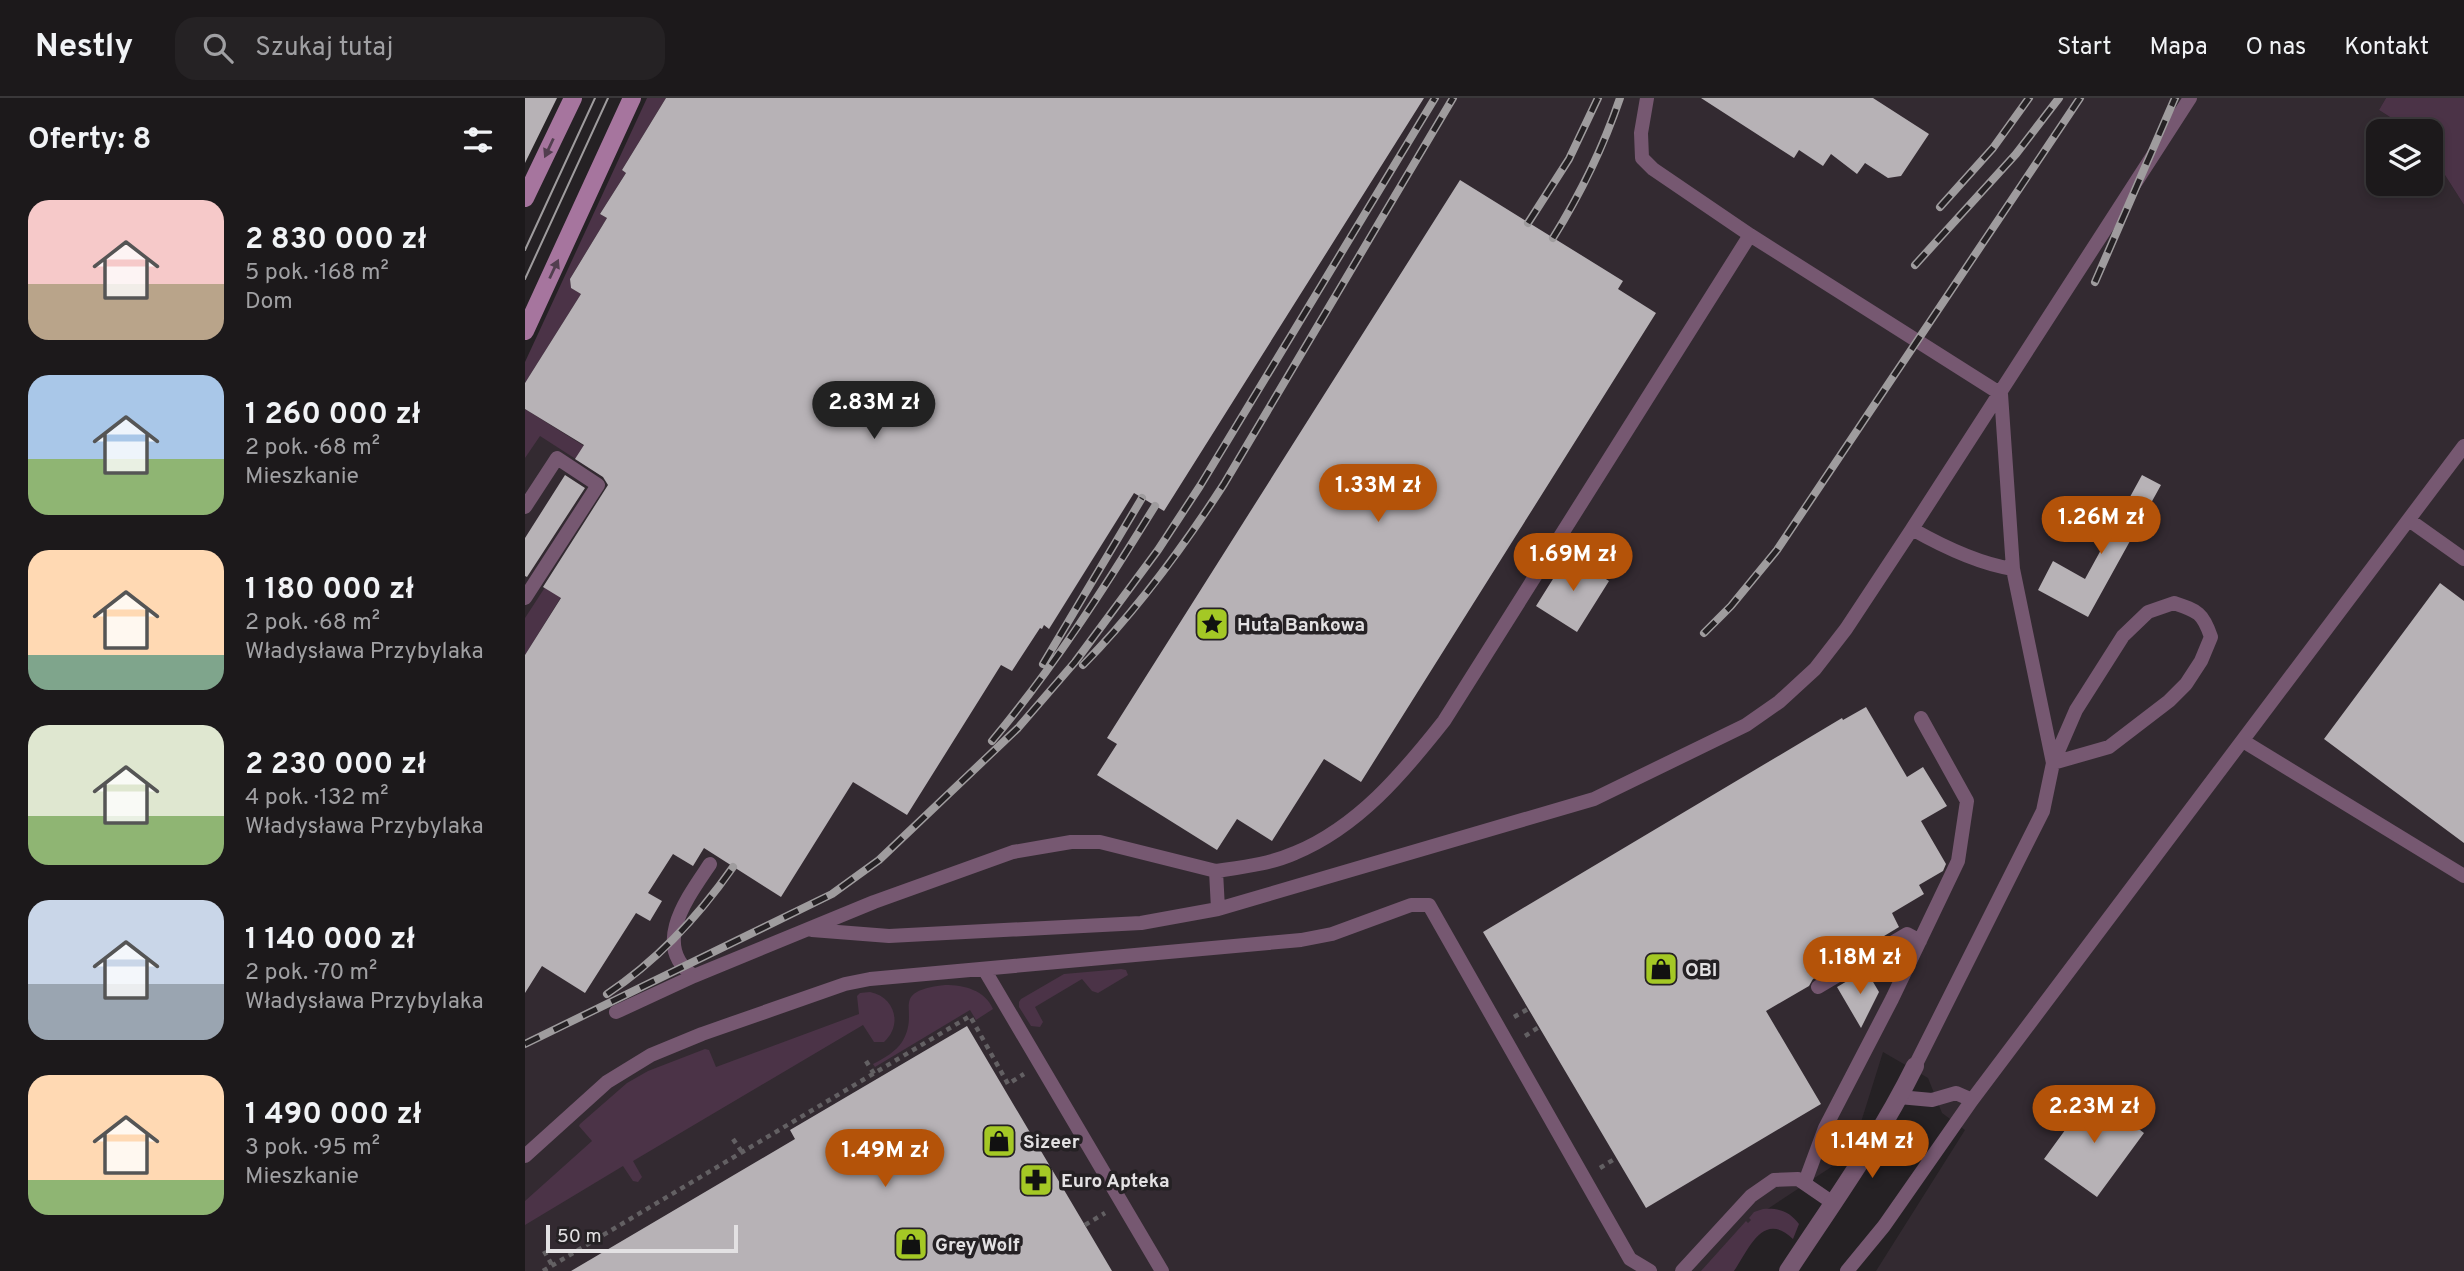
<!DOCTYPE html>
<html lang="pl">
<head>
<meta charset="utf-8">
<style>
	:root { --surface:#1c191b; --page:#252224; --text:#f1f3f6; --muted:#a0a0a3; --line:#3a383a; --accent:#b45309 }
	body { margin:0; font-family:Overpass,sans-serif; background:var(--page); color:var(--text); height:100vh; display:flex; flex-direction:column; font-size:26px; white-space:nowrap }
	* { box-sizing:border-box; margin:0 }
	p { font-size:23px; color:var(--muted) }
	.icon { flex:none; width:38px; height:38px; fill:none; stroke:currentColor; stroke-width:2; stroke-linecap:round; stroke-linejoin:round }
	.map { position:relative; flex:1; overflow:hidden }
	.panel { display:flex; flex-direction:column; background:var(--surface); width:525px }
	.panel>* { flex:none }
	.buttons { position:absolute; left:1841px; top:21px; display:grid; gap:14px }
	.buttons a { display:grid; place-items:center; width:77px; height:77px; border-radius:14px; background:var(--surface); box-shadow:0 4px 10px #0003,0 0 0 2px var(--line); font-size:35px }
	.scale { position:absolute; left:21px; bottom:18px; width:192px; box-sizing:border-box; padding-left:7px; border:4px solid #e3e1e3; border-top:0; font-size:19px; line-height:24px; white-space:nowrap; color:#e3e1e3; -webkit-text-stroke:5px #252124; paint-order:stroke }
	.price { position:absolute; translate:-50% -60px; padding:0 16px; border-radius:24px; background:var(--accent); color:#fff; font-size:23px; line-height:46px; filter:drop-shadow(0 2px 4px #0008) }
	.price::after { content:''; position:absolute; left:50%; top:42px; width:21px; height:16px; margin-left:-10px; background:inherit; clip-path:polygon(0 0,100% 0,50% 100%) }
	.price.current { background:#222; color:#fff }
	ul { padding:0; list-style:none }
	li { display:flex; align-items:center; gap:21px; height:175px; padding:0 28px }
	li span { display:grid; place-items:center; flex:none; width:196px; height:140px; border-radius:21px; color:#555 }
	li>.icon { margin-inline-start:auto }
	span .icon { width:84px; height:84px; fill:#fffc; stroke-width:1 }
	li b { font-size:30px }
	h2 { display:flex; justify-content:space-between; align-items:center; height:84px; padding:0 28px; font-size:30px }
	header { display:flex; align-items:center; gap:42px; box-sizing:border-box; height:98px; padding:0 35px; background:var(--surface); border-bottom:2px solid var(--line) }
	header strong { font-size:33px }
	nav { display:flex; gap:38px; margin-inline-start:auto; font-size:24px }
	.search { width:490px; height:63px; background:var(--page); display:flex; align-items:center; gap:18px; box-sizing:border-box; padding:0 24px; border-radius:21px; color:var(--muted); font-size:26px }
	main { display:flex; flex:1; min-height:0 }
	.map>svg:first-child { display:block }
	.built { fill:#332a31 }
	.green { fill:#4b3347 }
	.building { fill:#b7b2b6 }
	.lines { fill:none; stroke-linecap:round; stroke-linejoin:round }
	.path { stroke:#636063; stroke-width:4.5; stroke-dasharray:5 5; stroke-linecap:butt }
	.lane { stroke:#765871; stroke-width:14 }
	.street { stroke:#765871; stroke-width:18 }
	.secondary { stroke:#a6759e; stroke-width:18 }
	.tram { stroke:#9f9c9e; stroke-width:2 }
	.rail-casing { stroke:#9f9c9e; stroke-width:8 }
	.rail { stroke:#252124; stroke-width:5; stroke-dasharray:16; stroke-linecap:butt }
	.oneway { fill:#523e4f }
	.labels { text-anchor:middle; stroke-width:7; stroke-linejoin:round; paint-order:stroke }
	.poi-label { font-size:19px; font-weight:bold; fill:#e3e1e3; stroke:#252124; text-anchor:start }
</style>
</head>
<body>
<header>
<strong>Nestly</strong>
<div class="search"><svg class="icon" aria-label="search" viewBox="0 0 24 24"><circle cx="10" cy="10" r="6"/><path d="M15 15l6 6"/></svg>Szukaj tutaj</div>
<nav><a>Start</a><a>Mapa</a><a>O nas</a><a>Kontakt</a></nav>
</header>
<main>
<section class="panel">
<h2>Oferty: 8<svg class="icon" aria-label="filters" viewBox="0 0 24 24"><path d="M4 7h16M4 17h16"/><circle cx="9" cy="7" r="2"/><circle cx="15" cy="17" r="2"/></svg></h2>
<ul>
<li><span style="background:linear-gradient(#f6c9c9 60%,#b9a48a 0)"><svg class="icon" aria-label="home" viewBox="0 0 24 24"><path d="M3 11l9-7 9 7M6 9v11h12V9"/></svg></span><div><b>2 830 000 zł</b><p>5 pok. · 168 m²</p><p>Dom</p></div></li>
<li><span style="background:linear-gradient(#a9c7e8 60%,#8fb573 0)"><svg class="icon" aria-label="home" viewBox="0 0 24 24"><path d="M3 11l9-7 9 7M6 9v11h12V9"/></svg></span><div><b>1 260 000 zł</b><p>2 pok. · 68 m²</p><p>Mieszkanie</p></div></li>
<li><span style="background:linear-gradient(#ffd9b3 75%,#7fa58c 0)"><svg class="icon" aria-label="home" viewBox="0 0 24 24"><path d="M3 11l9-7 9 7M6 9v11h12V9"/></svg></span><div><b>1 180 000 zł</b><p>2 pok. · 68 m²</p><p>Władysława Przybylaka</p></div></li>
<li><span style="background:linear-gradient(#dfe7d0 65%,#8fb573 0)"><svg class="icon" aria-label="home" viewBox="0 0 24 24"><path d="M3 11l9-7 9 7M6 9v11h12V9"/></svg></span><div><b>2 230 000 zł</b><p>4 pok. · 132 m²</p><p>Władysława Przybylaka</p></div></li>
<li><span style="background:linear-gradient(#c9d6e8 60%,#9aa5b1 0)"><svg class="icon" aria-label="home" viewBox="0 0 24 24"><path d="M3 11l9-7 9 7M6 9v11h12V9"/></svg></span><div><b>1 140 000 zł</b><p>2 pok. · 70 m²</p><p>Władysława Przybylaka</p></div></li>
<li><span style="background:linear-gradient(#ffd9b3 75%,#8fb573 0)"><svg class="icon" aria-label="home" viewBox="0 0 24 24"><path d="M3 11l9-7 9 7M6 9v11h12V9"/></svg></span><div><b>1 490 000 zł</b><p>3 pok. · 95 m²</p><p>Mieszkanie</p></div></li>
</ul>
</section>
<div class="map">
<svg width="1939" height="1173" viewBox="0 0 1939 1173">
	<rect width="100%" height="100%" fill="#252124"/>
	<path class="built" d="M141 0H1861L1854 12 1887 33H1853V86H1906V55L1939 107V1173H1351L1440 1032 1417 1015 1403 980 1358 954 1326 1056 1238 1114 1202 1173H0V285L46 190 45 181 82 121 75 116 101 75 97 72Z"/>
	<path class="green" d="M122 0H141L97 72 101 75 75 116 82 120 45 181 46 190 56 196 0 285V264Z
		M1861 0H1939V107L1906 55V33H1887L1854 12Z
		M0 311 110 380 0 557V520L88 385 15 338 0 360Z
		M596 871 601 872 603 877 573 895 567 893 557 881 510 909 518 924 515 929 506 928 494 909V904L496 901 539 876Z
		M420 887C439 887 460 892 468 911L451 922 445 912 350 969 348 966C360 960 371 953 377 944 397 912 361 894 420 887Z
		M345 894C370 899 378 927 359 944H349L338 927 108 1063 117 1079 113 1084 108 1083 98 1068 0 1127V1103L67 1043 54 1028 55 1026 102 985 123 973 180 951 184 952 191 969 334 916 332 898 335 895Z
		M1238 1111C1254 1110 1264 1113 1274 1126L1268 1141C1238 1112 1224 1151 1209 1173H1176L1221 1123 1223 1125 1226 1122 1224 1120 1229 1114Z"/>
	<path class="building" d="M0 0H32L0 65Z
		M141 0H899L639 413 609 395 524 531 519 527 517 531 515 530 487 573 476 567 382 717 328 684 256 799 179 750 168 768 148 756 123 795 137 803 125 823 111 815 60 895 17 868 0 895V557L36 500 18 489 83 387 78 379 50 361 59 347 0 311V285L56 196 46 190 45 181 82 120 75 116 101 75 97 72Z
		M1176 0H1348L1404 36 1376 78 1363 80 1340 65 1332 76 1306 56 1298 68 1274 52 1269 60Z
		M935 82 1098 183 1093 191 1131 215 836 684 799 661 747 743 712 721 692 752 572 677 592 646 582 640Z
		M40 377 60 390 2 479 0 478V440Z
		M1617 377 1636 387 1563 519 1513 492 1528 463 1560 481Z
		M1043 457 1084 483 1052 534 1011 508Z
		M1915 485 1939 503V745L1799 641Z
		M1341 609 1382 679 1398 669 1422 708 1396 723 1421 766 1418 773 1394 787 1399 796 1367 815 1374 829 1288 881 1284 888 1241 913 1296 1006 1121 1110 958 834 1317 620 1318 622Z
		M1341 872 1354 894 1336 930 1312 889Z
		M442 928 587 1173H46L270 1041 265 1032Z
		M1567 995 1619 1035 1572 1099 1519 1061Z"/>
	<g class="lines">
		<path class="path" d="M989 919 1003 911
			M1000 938 1014 929
			M341 963 349 976
			M208 1041 217 1054
			M1075 1070 1091 1060
			M560 1127 580 1115
			M19 1153 27 1167
			M18 1173 445 918 483 986 499 976"/>
		<path class="lane" d="M1122 0 1116 35 1117 60 1128 71 1225 137 1476 296 1488 471
			M0 409 32 360 73 387 0 500
			M1884 422 1939 461
			M1387 431 1665 0
			M1649 505C1673 513 1678 515 1686 539L1676 563 1661 586 1644 603 1584 649 1528 665 1551 612 1598 538 1623 514Z
			M1718 643 1939 778
			M691 773C718 769 745 766 770 755 833 729 878 675 919 623L1225 137
			M287 832 364 838 616 825 693 811
			M459 871 637 1173
			M169 878C125 848 163 799 185 766
			M1293 889 1382 836 1395 843
			M91 914 169 878 349 804 488 754 546 744H575L691 773 693 811 1069 701 1221 627 1254 604 1290 571 1321 531 1387 431C1417 448 1455 466 1488 471L1528 665 1518 713 1390 968
			M1374 999 1407 1002 1431 995 1447 1002
			M0 1058 82 984 126 957 177 936 320 886 345 881 776 842 807 836 886 807H904L1105 1161 1125 1173
			M1280 1084 1300 1030 1367 901 1433 763 1442 703 1396 620
			M1157 1173 1226 1098 1249 1082 1273 1081 1308 1105
			M1322 1173 1359 1128 1447 1002 1939 348"/>
		<path class="street" d="M1263 1173C1307 1106 1354 1041 1390 968"/>
		<path class="secondary" d="M0 100 48 0
			M0 233 107 0"/>
		<path class="tram" d="M0 152 70 0
			M0 181 83 0"/>
		<defs>
			<path id="rail" d="M1415 109 1468 50 1504 0
				M1003 125 1044 61 1073 0
				M1028 140C1056 95 1078 50 1095 0
				M1390 167 1491 56 1534 0
				M1570 184 1650 0
				M1179 535 1206 508 1252 452 1555 0
				M518 566 617 400
				M558 567C612 512 657 451 699 386L928 0
				M467 643C529 569 580 489 630 408
				M82 896C133 862 173 819 208 769
				M0 946 307 796 354 762 493 630 550 564 633 452 675 388 910 0"/>
		</defs>
		<use href="#rail" class="rail-casing"/>
		<use href="#rail" class="rail"/>
	</g>
	<defs><path id="oneway-solid" d="M-6-.8H1V-3.2L6.5 0L1 3.2V.8H-6Z" transform="scale(1.75)"/></defs>
	<g class="oneway">
		<use href="#oneway-solid" transform="translate(24 50) rotate(115)"/>
		<use href="#oneway-solid" transform="translate(29 171) rotate(-65)"/>
	</g>
	<defs>
		<symbol id="sight-square" viewBox="-11 -11 22 22"><rect x="-9" y="-9" width="18" height="18" rx="4" fill="#a4c825" stroke="#252124"/><path d="M0-6L1.8-2.2L6-1.7L2.9 1.2L3.7 5.4L0 3.3L-3.7 5.4L-2.9 1.2L-6-1.7L-1.8-2.2Z" fill="#111"/></symbol>
		<symbol id="shop-square" viewBox="-11 -11 22 22"><rect x="-9" y="-9" width="18" height="18" rx="4" fill="#a4c825" stroke="#252124"/><path d="M-5-2.5h2.3a2.7 3.5 0 0 1 5.4 0H5L5.5 6h-11ZM-1.5-2.5h3a1.5 2.3 0 0 0-3 0Z" fill="#111"/></symbol>
		<symbol id="pharmacy-square" viewBox="-11 -11 22 22"><rect x="-9" y="-9" width="18" height="18" rx="4" fill="#a4c825" stroke="#252124"/><path d="M-2-6h4v4h4v4h-4v4h-4v-4h-4v-4h4Z" fill="#111"/></symbol>
	</defs>
	<g fill-rule="evenodd">
		<use href="#sight-square" x="668" y="507" width="38" height="38"/>
		<use href="#shop-square" x="1117" y="852" width="38" height="38"/>
		<use href="#shop-square" x="455" y="1024" width="38" height="38"/>
		<use href="#pharmacy-square" x="492" y="1063" width="38" height="38"/>
		<use href="#shop-square" x="367" y="1127" width="38" height="38"/>
	</g>
	<g class="labels">
		<g class="poi-label">
			<text x="712" y="533">Huta Bankowa</text>
			<text x="1160" y="878">OBI</text>
			<text x="498" y="1050">Sizeer</text>
			<text x="536" y="1089">Euro Apteka</text>
			<text x="410" y="1153">Grey Wolf</text>
		</g>
	</g>
</svg>
<div class="buttons">
<a><svg class="icon" aria-label="layers" viewBox="0 0 24 24"><path d="M12 4l9 5-9 5-9-5zM3 14l9 5 9-5"/></svg></a>
</div>
<div class="scale">50 m</div>
<b class="price current" style="left:349px;top:343px">2.83M zł</b>
<b class="price" style="left:853px;top:426px">1.33M zł</b>
<b class="price" style="left:1576px;top:458px">1.26M zł</b>
<b class="price" style="left:1048px;top:495px">1.69M zł</b>
<b class="price" style="left:1335px;top:898px">1.18M zł</b>
<b class="price" style="left:1569px;top:1047px">2.23M zł</b>
<b class="price" style="left:1347px;top:1082px">1.14M zł</b>
<b class="price" style="left:360px;top:1091px">1.49M zł</b>
</div>
</main>
</body>
</html>
